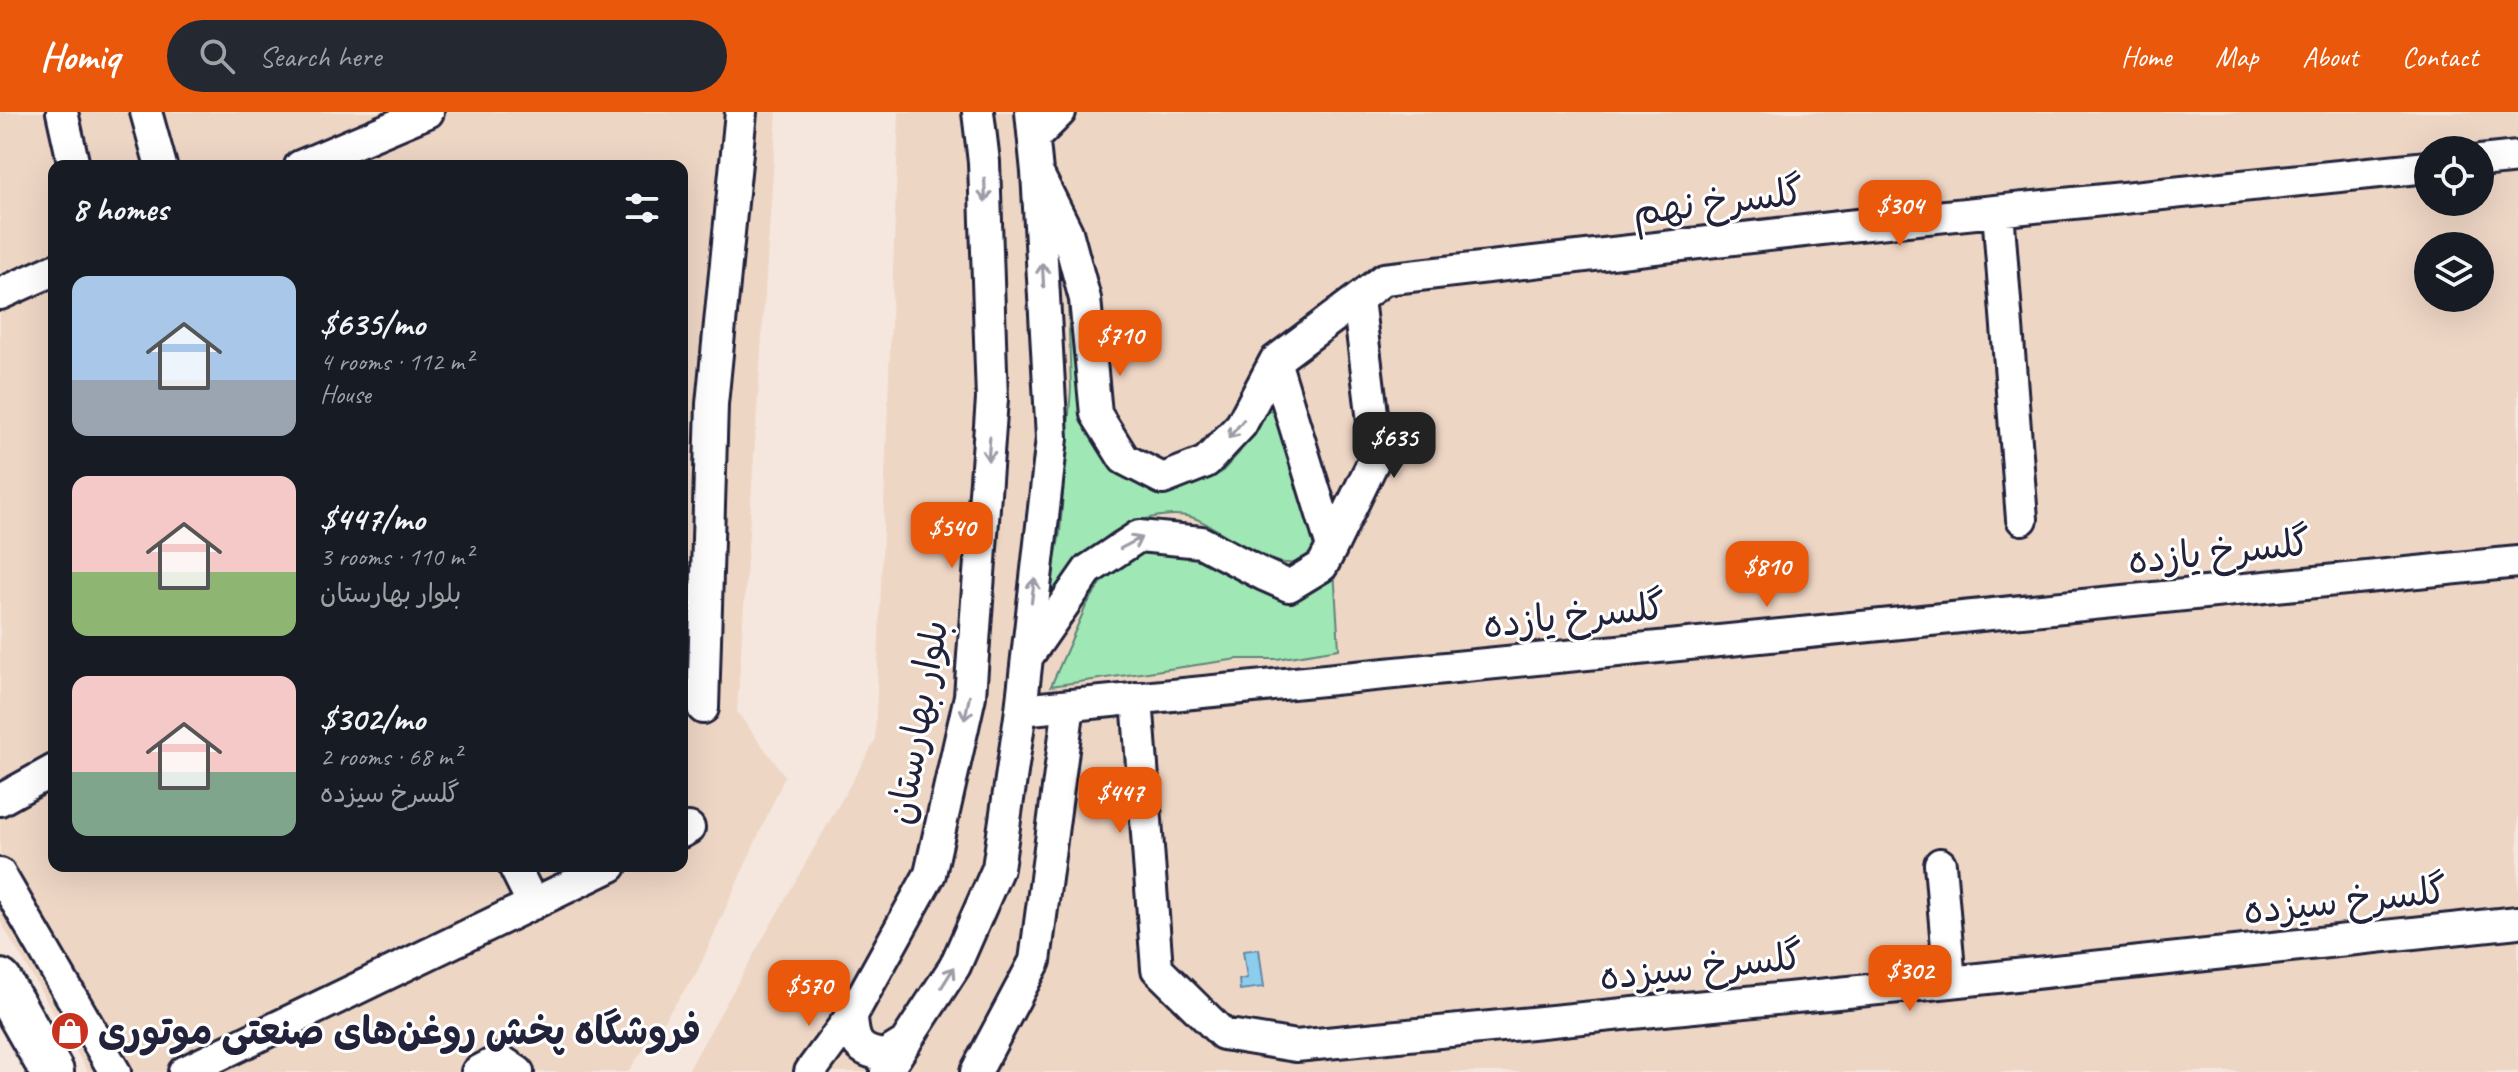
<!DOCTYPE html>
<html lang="en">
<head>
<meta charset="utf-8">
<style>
	:root { --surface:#171b24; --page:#242831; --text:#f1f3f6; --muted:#9ea1a6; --accent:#ea580c }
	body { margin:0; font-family:Caveat,"Playpen Sans Arabic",sans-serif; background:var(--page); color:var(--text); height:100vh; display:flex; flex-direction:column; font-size:30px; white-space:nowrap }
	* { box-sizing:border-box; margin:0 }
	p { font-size:26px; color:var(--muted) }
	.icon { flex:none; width:44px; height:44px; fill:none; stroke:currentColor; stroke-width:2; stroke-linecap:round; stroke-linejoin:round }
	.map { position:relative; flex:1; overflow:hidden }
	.side { position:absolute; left:48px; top:48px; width:640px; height:712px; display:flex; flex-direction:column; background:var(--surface); border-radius:16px; box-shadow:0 8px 32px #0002 }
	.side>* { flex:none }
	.buttons { position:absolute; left:2414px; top:24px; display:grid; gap:16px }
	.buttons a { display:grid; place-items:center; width:80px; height:80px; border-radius:50%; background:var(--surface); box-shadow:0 8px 32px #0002; font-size:40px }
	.price { position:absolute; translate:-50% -68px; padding:0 18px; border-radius:16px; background:var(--accent); color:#fff; font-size:26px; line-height:52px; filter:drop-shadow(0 2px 4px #0008) }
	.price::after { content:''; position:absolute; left:50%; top:48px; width:24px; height:18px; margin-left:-12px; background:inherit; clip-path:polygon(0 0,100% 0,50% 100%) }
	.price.selected { background:#222; color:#fff }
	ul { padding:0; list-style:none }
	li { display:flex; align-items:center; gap:24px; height:200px; padding:0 24px }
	li span { display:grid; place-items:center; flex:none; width:224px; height:160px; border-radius:16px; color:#555 }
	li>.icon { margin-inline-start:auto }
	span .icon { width:96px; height:96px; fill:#fffc; stroke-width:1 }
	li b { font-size:34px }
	h2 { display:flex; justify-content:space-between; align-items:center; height:96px; padding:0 24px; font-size:34px }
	header { display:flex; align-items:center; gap:48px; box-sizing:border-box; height:112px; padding:0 40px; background:var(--accent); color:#fff }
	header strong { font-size:38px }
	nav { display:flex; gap:44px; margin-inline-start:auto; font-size:28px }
	.search { width:560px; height:72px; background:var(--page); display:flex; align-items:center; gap:20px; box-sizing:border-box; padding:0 28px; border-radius:44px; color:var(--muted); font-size:30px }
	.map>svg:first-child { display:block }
	.built { fill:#eed6c5; fill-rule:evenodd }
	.green { fill:#9fe7b5; stroke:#608478; stroke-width:2 }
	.water { fill:#8ccded; stroke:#6289a6; stroke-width:2 }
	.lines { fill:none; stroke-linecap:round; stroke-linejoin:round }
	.minor-casing { stroke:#22223b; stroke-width:36 }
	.highway-casing { stroke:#22223b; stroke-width:48 }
	.minor { stroke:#fff; stroke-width:30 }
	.highway { stroke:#fff; stroke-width:42 }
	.oneway { stroke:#9c9ca7 }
	.labels { text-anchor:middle; stroke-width:6; stroke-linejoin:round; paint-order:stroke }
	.street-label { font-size:38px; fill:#22223b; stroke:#fff }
	.poi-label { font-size:38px; font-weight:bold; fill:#22223b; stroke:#fff; text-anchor:start }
</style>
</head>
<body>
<header>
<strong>Homiq</strong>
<div class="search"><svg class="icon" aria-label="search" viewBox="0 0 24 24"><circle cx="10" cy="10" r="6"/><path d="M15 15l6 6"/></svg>Search here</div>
<nav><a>Home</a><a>Map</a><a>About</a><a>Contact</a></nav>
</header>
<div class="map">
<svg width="2518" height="960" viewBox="0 0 2518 960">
	<rect width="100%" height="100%" fill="#f5e7dd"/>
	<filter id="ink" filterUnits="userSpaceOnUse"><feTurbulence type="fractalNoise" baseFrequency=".0125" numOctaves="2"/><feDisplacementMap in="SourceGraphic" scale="16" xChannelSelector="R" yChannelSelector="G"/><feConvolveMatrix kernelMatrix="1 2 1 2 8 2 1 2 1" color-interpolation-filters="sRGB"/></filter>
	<g filter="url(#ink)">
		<path class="built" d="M0 0H777L737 600 785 664 697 860 628 960H88L0 809ZM54 54H682V754H54Z
			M899 0H2518V960H687L875 629ZM2428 38H2480V90H2428ZM2428 134H2480V186H2428Z"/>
		<path class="green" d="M1067 160 1089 305 1175 376 1221 361 1239 341 1265 299 1276 298 1319 431C1316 435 1312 443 1308 446 1275 468 1222 414 1191 405 1168 399 1133 408 1113 420 1090 435 1061 483 1043 507L1060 421 1071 276Z
			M1138 439 1195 440 1249 467 1334 457 1339 537 1277 547H1238L1051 574 1086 494 1108 461Z"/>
		<path class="water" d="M1259 837 1264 875 1240 878 1239 868 1247 866 1243 839Z"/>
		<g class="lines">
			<defs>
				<path id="minor" d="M62 0 74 54
					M146 0 161 54
					M1034 26 1060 0
					M2480 49 2518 45
					M300 54 428 0
					M1037 60 1067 120 1085 187 1096 302 1124 347 1163 367 1206 350 1241 313 1275 249 1358 187 1377 342 1332 435 1275 249
					M1998 99 2022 407
					M0 182 54 158
					M1358 187 1384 167 1848 114 2428 55
					M1028 544 1088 458 1139 424 1201 430 1264 463 1289 474 1322 454 1332 435
					M1137 586 1157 857 1223 922 1296 934 1950 870 2518 810
					M703 596 712 292 741 0
					M1021 598 2518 450
					M0 688 54 658
					M682 720 689 716
					M1940 752 1950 870
					M514 754 533 792
					M0 762 115 960
					M852 903C853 929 857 940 885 943L906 930
					M184 960 611 754
					M477 960 500 948 518 960
					M810 960 852 903 930 762 970 584 992 287 984 50 978 0
					M886 960 955 854 998 756 1021 598 1052 326 1037 60 1031 0
					M976 960 1035 849 1069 593"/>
				<path id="highway" d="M0 869 52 960"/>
			</defs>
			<use href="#minor" class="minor-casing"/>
			<use href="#highway" class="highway-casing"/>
			<use href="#minor" class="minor"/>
			<use href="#highway" class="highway"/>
		</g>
		<defs><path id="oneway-shaft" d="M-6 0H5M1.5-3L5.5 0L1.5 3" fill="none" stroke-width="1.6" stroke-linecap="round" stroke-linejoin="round" transform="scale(2)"/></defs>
		<g class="oneway">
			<use href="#oneway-shaft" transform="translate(985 78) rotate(88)"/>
			<use href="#oneway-shaft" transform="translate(1043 163) rotate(-93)"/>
			<use href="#oneway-shaft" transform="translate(1236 317) rotate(129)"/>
			<use href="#oneway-shaft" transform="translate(989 337) rotate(94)"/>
			<use href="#oneway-shaft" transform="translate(1131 431) rotate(-28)"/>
			<use href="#oneway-shaft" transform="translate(1033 478) rotate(-83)"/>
			<use href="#oneway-shaft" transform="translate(967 596) rotate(102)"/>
			<use href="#oneway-shaft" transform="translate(948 865) rotate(-58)"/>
		</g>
	</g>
	<defs>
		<symbol id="shop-disc" viewBox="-11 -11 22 22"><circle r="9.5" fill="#c8321e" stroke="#fff"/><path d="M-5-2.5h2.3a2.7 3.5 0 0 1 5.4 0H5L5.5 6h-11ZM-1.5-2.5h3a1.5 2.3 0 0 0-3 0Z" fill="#fff"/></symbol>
	</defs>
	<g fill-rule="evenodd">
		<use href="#shop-disc" x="48" y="897" width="44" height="44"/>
	</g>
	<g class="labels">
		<g class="street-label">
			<text transform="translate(1718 89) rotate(-7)" y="13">گلسرخ نهم</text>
			<text transform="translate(2219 439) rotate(-6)" y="13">گلسرخ یازده</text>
			<text transform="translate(1574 503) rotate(-6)" y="13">گلسرخ یازده</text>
			<text transform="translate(917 610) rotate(-80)" y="13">بلوار بهارستان</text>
			<text transform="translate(2345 788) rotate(-6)" y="13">گلسرخ سیزده</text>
			<text transform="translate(1701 854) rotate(-6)" y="13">گلسرخ سیزده</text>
		</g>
		<g class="poi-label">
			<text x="98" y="932">فروشگاه پخش روغن‌های صنعتی موتوری</text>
		</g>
	</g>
</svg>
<div class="buttons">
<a><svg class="icon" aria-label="locate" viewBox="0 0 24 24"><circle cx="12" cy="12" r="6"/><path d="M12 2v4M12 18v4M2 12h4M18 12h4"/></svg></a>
<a><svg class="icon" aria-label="layers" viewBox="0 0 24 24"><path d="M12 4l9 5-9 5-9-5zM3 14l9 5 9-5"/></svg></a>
</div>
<b class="price" style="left:1900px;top:136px">$304</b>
<b class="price" style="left:1120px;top:266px">$710</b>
<b class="price selected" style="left:1394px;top:368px">$635</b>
<b class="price" style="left:952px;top:458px">$540</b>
<b class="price" style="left:1767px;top:497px">$810</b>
<b class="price" style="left:1120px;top:723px">$447</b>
<b class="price" style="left:1910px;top:901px">$302</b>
<b class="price" style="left:809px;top:916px">$570</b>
<section class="side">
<h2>8 homes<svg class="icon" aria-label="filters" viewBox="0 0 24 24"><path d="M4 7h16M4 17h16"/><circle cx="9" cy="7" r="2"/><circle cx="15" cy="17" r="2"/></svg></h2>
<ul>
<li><span style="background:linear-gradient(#a9c7e8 65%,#9aa5b1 0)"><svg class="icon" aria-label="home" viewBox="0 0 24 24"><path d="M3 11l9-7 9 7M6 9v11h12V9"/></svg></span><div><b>$635/mo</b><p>4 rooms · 112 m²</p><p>House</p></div></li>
<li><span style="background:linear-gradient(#f6c9c9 60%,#8fb573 0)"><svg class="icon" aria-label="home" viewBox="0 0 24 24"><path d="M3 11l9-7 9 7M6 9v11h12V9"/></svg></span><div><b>$447/mo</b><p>3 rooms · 110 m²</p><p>بلوار بهارستان</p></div></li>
<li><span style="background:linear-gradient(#f6c9c9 60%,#7fa58c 0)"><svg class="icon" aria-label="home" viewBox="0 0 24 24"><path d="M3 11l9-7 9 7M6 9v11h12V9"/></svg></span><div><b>$302/mo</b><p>2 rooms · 68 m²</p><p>گلسرخ سیزده</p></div></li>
</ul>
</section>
</div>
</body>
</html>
